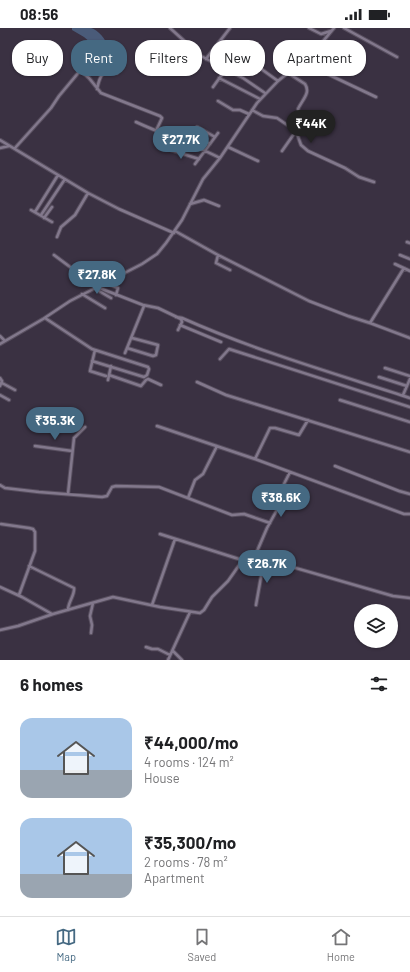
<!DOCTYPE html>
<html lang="en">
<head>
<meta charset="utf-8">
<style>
	:root { --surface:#fff; --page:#f6f6f6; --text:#202124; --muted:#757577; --line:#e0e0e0; --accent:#456982 }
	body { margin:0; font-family:Barlow,sans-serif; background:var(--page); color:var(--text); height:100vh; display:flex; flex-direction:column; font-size:15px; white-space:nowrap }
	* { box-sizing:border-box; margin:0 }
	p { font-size:13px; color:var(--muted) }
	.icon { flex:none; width:22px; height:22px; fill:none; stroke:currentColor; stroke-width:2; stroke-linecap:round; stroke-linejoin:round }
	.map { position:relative; height:632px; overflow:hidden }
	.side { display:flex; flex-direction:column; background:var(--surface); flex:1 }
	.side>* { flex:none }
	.guide { position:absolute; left:12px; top:12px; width:386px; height:36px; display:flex; gap:8px }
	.tools { position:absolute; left:354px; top:576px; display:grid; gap:8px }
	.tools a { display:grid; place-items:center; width:44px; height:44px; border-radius:50%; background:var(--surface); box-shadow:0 1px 3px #0004; font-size:20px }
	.price { position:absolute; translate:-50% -34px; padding:0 9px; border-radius:14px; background:var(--accent); color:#fff; font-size:13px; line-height:26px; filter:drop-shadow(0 1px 2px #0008) }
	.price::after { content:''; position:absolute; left:50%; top:24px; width:12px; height:9px; margin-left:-6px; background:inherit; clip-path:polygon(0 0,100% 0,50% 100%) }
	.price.active { background:#222; color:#fff }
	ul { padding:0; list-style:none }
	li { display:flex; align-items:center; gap:12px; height:100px; padding:0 20px }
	li span { display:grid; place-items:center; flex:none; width:112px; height:80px; border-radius:12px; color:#555 }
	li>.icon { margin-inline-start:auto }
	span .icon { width:48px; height:48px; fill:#fffc; stroke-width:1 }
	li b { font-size:17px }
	h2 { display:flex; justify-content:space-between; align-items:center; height:48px; padding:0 20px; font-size:17px }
	.chip { padding:0 14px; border-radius:16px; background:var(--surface); box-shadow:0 1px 3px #0004; font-size:14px; line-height:36px }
	.chip.active { background:var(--accent); color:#fff }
	.status { display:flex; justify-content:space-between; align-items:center; height:28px; padding:0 20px; background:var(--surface); direction:ltr }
	.status svg { height:11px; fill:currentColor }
	.tabs { display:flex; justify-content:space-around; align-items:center; height:56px; border-top:1px solid var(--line); background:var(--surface); font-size:11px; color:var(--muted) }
	.tabs a { display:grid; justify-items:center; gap:2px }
	.tabs .active { color:var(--accent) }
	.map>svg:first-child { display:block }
	.water { fill:#4a5b79 }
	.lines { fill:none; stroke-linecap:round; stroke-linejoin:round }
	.minor-casing { stroke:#574e5e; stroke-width:4.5 }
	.minor { stroke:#82788c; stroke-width:2.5 }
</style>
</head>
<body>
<div class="status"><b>08:56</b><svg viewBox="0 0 49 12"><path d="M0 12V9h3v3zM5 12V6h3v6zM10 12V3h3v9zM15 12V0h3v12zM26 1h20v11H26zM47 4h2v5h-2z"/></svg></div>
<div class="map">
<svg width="410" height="632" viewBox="0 0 410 632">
	<rect width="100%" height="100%" fill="#3a3142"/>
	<path class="water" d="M72 0C78 0 86 0 91 0 98 2 107 12 107 18L101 21 97 20 84 9 72 2Z"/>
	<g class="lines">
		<defs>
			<path id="minor" d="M170 0 201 28 243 50 265 65
				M309 0 321 6 331 3
				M344 0 397 29
				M206 31 230 0
				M212 34C216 28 222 23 229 23L253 35 278 53
				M302 34 376 69
				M219 50 260 71
				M213 59 226 41
				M97 61C100 47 102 41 117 45
				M218 73 233 82H240L249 86
				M252 82 263 88 277 90 296 103 301 117 308 123 345 140 359 149 374 154
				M136 94C164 107 193 116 220 130
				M197 99 215 109
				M196 109 210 116
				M0 112 88 165 119 181 174 205
				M228 119 258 133
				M0 120 9 118
				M15 120 51 80 59 68 79 44H82L89 50 101 65 160 88 162 90 156 103
				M168 121 199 131
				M282 123 296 103 300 91 298 81C302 72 311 65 305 56L288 45
				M195 136 218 105
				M190 176 204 172 219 178
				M31 182 52 194
				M35 184 58 147
				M41 187 65 151
				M44 190 52 179
				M175 203 218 227 309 273 348 288 370 295 410 310
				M57 209 61 199 75 187 88 165
				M407 214 410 215
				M54 227 97 259 143 277 158 280 181 291 182 294 178 302
				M218 227 216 235 230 242
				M400 227 410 231
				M395 236 410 243
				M105 255 118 260 116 267
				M94 260 111 270
				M82 266 105 280
				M176 289 182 290C256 323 333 345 410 370
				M45 290 92 321 148 339 149 341 147 347 144 349 92 333
				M370 295 404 240
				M180 297 221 314
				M0 308 5 313
				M0 316 43 291 70 273 142 236 157 226 166 215 182 192 203 151 220 130 257 75 278 53 315 23 334 0
				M127 320 153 328 156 327 158 317 132 310
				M95 322 90 343 106 348
				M125 325 144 278
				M220 331 229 321 410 379
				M385 340 410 348
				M109 347 141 358 146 352 148 351 161 357
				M379 349 407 358
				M0 350 2 353 0 358
				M108 352 111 338
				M197 354 226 367 410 424
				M2 355 15 362
				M0 367 9 372
				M403 367 410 351
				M340 372 410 394
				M157 398 255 431 404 486H410
				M35 418 72 423
				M255 431 270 400H275L299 407 308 392
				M335 438 399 463 410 466
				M0 457 5 460 39 464 102 469 107 468 112 459 116 458 159 459 232 487 244 486 270 495
				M68 466 74 410 85 399
				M188 470 195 452 203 446 217 418
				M1 496 29 500 33 501 35 504V523L19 567
				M160 506 242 532
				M255 528 267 500 278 480 282 460 290 444
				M29 538 74 560C75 567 68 574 68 582
				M0 559 22 569 52 586
				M152 577 175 511
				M256 577 264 532
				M0 602 18 598 53 586 113 569 160 579 200 585 204 582 212 569 228 553 247 526 393 568 410 570
				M91 605 92 597 90 588 93 575
				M146 619 152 621H158L170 627
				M173 623 182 632
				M168 632 190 584"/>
		</defs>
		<use href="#minor" class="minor-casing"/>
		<use href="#minor" class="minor"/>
	</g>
</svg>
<div class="tools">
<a><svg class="icon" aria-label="layers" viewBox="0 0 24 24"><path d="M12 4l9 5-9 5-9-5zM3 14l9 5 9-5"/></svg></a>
</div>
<b class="price active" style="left:311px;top:116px">₹44K</b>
<b class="price" style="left:181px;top:132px">₹27.7K</b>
<b class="price" style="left:97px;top:267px">₹27.8K</b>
<b class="price" style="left:55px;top:413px">₹35.3K</b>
<b class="price" style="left:281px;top:490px">₹38.6K</b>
<b class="price" style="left:267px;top:556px">₹26.7K</b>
<div class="guide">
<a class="chip">Buy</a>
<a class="chip active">Rent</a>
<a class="chip">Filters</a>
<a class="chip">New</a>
<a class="chip">Apartment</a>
</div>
</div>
<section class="side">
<h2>6 homes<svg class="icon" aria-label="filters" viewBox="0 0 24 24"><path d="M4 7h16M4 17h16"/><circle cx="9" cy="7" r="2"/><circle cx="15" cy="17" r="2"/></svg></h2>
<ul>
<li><span style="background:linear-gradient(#a9c7e8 65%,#9aa5b1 0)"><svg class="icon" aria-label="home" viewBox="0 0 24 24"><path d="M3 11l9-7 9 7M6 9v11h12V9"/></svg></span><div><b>₹44,000/mo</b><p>4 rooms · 124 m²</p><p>House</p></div></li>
<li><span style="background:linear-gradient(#a9c7e8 70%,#9aa5b1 0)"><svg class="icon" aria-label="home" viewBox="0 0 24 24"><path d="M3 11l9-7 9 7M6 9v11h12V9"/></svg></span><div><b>₹35,300/mo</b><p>2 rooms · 78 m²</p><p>Apartment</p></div></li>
</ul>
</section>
<nav class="tabs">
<a class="active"><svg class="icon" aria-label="map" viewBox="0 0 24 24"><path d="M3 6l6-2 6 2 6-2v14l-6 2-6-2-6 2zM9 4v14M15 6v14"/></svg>Map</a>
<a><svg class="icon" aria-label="saved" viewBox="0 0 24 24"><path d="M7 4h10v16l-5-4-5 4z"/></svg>Saved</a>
<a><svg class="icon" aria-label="home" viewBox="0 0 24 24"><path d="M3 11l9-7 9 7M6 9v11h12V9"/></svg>Home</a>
</nav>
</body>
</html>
